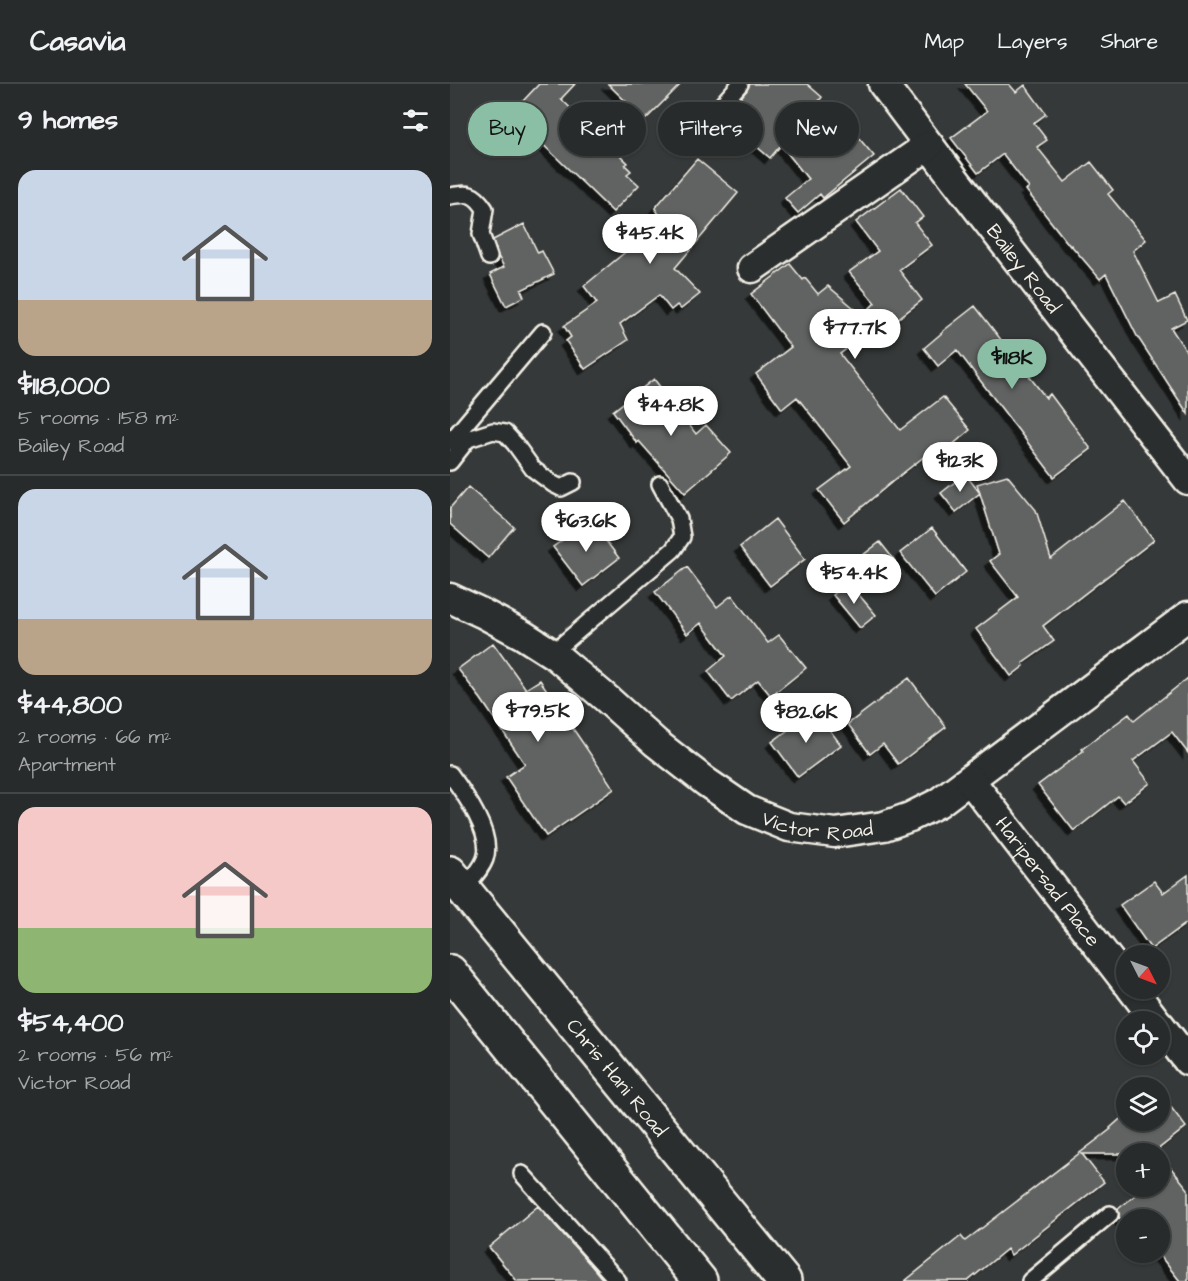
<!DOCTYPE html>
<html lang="en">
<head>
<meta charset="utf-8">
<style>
	:root { --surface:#282b2b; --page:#343737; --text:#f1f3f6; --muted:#a5a7a9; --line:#444747; --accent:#8abfa5 }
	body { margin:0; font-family:"Architects Daughter",sans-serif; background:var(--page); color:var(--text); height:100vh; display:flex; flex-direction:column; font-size:22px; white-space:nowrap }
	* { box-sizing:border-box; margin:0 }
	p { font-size:20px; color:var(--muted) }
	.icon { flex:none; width:33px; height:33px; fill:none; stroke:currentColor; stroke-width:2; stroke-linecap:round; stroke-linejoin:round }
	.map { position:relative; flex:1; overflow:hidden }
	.drawer { display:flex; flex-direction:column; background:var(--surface); width:450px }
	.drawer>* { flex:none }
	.top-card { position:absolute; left:18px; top:18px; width:570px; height:54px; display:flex; gap:12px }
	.needle { width:39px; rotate:132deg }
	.controls { position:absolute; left:666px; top:861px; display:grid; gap:12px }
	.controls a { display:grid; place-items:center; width:54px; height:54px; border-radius:50%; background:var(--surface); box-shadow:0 2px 4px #0004,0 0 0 2px var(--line); font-size:30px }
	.price { position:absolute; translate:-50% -51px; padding:0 14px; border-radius:21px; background:#fff; color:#222; font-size:20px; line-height:39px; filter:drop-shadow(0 2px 3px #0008) }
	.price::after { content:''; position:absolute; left:50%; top:36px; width:18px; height:14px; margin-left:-9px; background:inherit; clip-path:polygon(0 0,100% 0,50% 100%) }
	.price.active { background:var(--accent); color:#111 }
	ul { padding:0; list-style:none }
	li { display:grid; align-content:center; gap:12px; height:318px; padding:0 18px }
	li+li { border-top:2px solid var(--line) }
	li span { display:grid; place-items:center; height:186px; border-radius:18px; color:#555 }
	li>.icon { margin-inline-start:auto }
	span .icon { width:108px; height:108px; fill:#fffc; stroke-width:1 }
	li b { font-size:26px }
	h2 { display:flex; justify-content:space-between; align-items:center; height:72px; padding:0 18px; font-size:26px }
	.tag { padding:0 21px; border-radius:27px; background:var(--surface); box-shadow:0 2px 4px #0004,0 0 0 2px var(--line); font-size:21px; line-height:54px }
	.tag.active { background:var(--accent); color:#111 }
	header { display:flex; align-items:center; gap:36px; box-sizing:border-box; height:84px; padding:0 30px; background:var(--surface); border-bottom:2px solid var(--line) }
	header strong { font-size:28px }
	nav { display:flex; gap:33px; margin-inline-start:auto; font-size:21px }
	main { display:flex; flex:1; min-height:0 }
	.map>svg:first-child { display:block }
	.building { fill:#616362; stroke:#f4f1e8; stroke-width:1.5; filter:url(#shadow) }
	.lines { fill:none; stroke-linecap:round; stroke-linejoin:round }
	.service-casing { stroke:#f4f1e8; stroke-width:20 }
	.minor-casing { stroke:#f4f1e8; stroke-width:33 }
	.primary-casing { stroke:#f4f1e8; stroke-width:38 }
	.service { stroke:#2a2d2e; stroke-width:15 }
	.minor { stroke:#2a2d2e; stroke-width:28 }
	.primary { stroke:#2a2d2e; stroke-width:33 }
	.labels { text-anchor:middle; stroke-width:4.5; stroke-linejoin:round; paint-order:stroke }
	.street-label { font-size:20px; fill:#f4f1e8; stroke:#2a2d2e }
</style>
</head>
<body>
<header>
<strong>Casavia</strong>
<nav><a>Map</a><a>Layers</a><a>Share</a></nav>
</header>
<main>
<section class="drawer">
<h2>9 homes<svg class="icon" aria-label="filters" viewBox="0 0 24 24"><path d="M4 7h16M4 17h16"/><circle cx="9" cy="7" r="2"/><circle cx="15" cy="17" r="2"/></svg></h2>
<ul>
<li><span style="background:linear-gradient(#c9d6e8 70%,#b9a48a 0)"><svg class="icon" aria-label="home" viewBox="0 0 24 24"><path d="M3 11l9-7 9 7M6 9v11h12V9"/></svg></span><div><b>$118,000</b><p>5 rooms · 158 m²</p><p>Bailey Road</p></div></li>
<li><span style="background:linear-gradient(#c9d6e8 70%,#b9a48a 0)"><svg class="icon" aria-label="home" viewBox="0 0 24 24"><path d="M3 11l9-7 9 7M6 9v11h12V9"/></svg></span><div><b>$44,800</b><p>2 rooms · 66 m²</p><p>Apartment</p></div></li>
<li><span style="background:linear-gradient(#f6c9c9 65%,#8fb573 0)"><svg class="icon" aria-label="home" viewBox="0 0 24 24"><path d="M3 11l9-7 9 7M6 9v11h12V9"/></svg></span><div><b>$54,400</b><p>2 rooms · 56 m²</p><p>Victor Road</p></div></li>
</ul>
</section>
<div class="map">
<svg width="738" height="1197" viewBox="0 0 738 1197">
	<defs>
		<filter id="shadow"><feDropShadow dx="-5.5" dy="5.5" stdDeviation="0" flood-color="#0009"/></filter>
	</defs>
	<rect width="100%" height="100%" fill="#363939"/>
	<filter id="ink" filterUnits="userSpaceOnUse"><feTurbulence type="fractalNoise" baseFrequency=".0167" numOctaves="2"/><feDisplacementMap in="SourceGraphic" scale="12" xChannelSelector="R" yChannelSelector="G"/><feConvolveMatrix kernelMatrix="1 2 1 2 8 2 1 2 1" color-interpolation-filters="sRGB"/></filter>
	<g filter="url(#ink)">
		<path class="building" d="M89 0H125L111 15 178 79 175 81 181 87 177 90 189 101 163 128 77 45 72 50 57 34Z
			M158 0H231L195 36Z
			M300 0H357L372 13 362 26 388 57 402 46 424 72 373 114 370 110 348 129 335 114 358 95 331 61 320 74 275 35 284 25 283 23 297 6Z
			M515 0H559L566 8 575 1 596 30 584 39 597 56 587 63 615 98 641 78 663 106 658 110 696 156 683 167 709 219 725 211 737 236 721 244 738 270V330L687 252 656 190 650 195 621 161 620 162 576 106 579 104 553 70 528 89 501 54 537 27Z
			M247 75 288 109 225 184 250 210 231 225 227 221 221 226 209 211 170 240 178 256 135 285 116 257 121 253 114 242 147 219 134 202 213 137 205 124Z
			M451 104 473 133 465 139 482 161 449 186 472 216 429 249 424 244 390 270 450 346 493 313 520 346 494 368 489 361 448 393 394 438 369 406 401 382 347 313 332 325 306 290 341 263 301 210 340 180 353 196 355 194 368 210 378 202 418 236 414 230 425 219 399 188 428 167 406 138Z
			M74 140 88 169 92 167 104 190 71 206 74 213 56 222 40 190 54 183 48 172 43 156Z
			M525 222 596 314 600 310 641 365 604 393 507 266 488 282 474 264 493 248V247Z
			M204 295 246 350 256 341 281 369 235 409 189 357 187 359 163 327Z
			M515 390 530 409 506 428 491 409Z
			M557 391 586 426 601 475 675 417 704 456 593 542 604 557 573 579 574 582 561 592 526 545 568 513 540 477 549 470 527 400Z
			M18 403 64 443 38 474 0 440V424Z
			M325 435 355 475 320 502 290 463Z
			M140 436 169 474 133 502 103 463Z
			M482 444 516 488 485 513 450 469Z
			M430 458 445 477 406 508 391 488Z
			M237 483 267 523 282 511 318 559 329 551 356 584 321 612 308 596 281 617 258 587 276 572 251 539 237 550 205 508Z
			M398 498 426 531 410 544 383 511Z
			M43 559 76 605 90 596 164 705 96 752 56 693 75 680 31 615 8 585Z
			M459 594 496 643 448 680 433 660 420 670 398 640Z
			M738 594V669L722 648 683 677 700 699 674 719 668 712 624 747 588 701 633 667 632 665 679 630 684 637Z
			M365 626 391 661 348 693 322 658Z
			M738 791V838L701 865 670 821 704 797 713 809Z
			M710 1009 736 1043 702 1070H632L654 1098 561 1171 557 1165 518 1197H455L511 1152 515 1157 661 1045 660 1044 676 1030V1036H710Z
			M721 1084 738 1105V1197H730L707 1168H710V1136H676V1143L669 1133 668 1125 697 1102H710V1093Z
			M88 1122 139 1179 154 1197H67L39 1163Z"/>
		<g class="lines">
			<defs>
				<path id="service" d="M260 34 290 0
					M0 112C18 109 24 108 35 125L31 150 39 173
					M0 358 93 248
					M0 378 18 355 43 347 55 349 65 360 83 385 103 400 111 404 123 398
					M101 570 223 466 232 453 229 435 210 400
					M0 690C14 709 44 750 35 775 31 786 21 796 13 805
					M72 1090 168 1197
					M580 1197 660 1130"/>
				<g id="minor">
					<path id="s1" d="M433 0 500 89 738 396"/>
					<path d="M302 184 479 61"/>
					<path id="s2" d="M0 514 32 529 73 551 106 572 157 615 206 659 256 698 297 726 339 743 385 749 434 742 460 733 488 719 738 532"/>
					<path id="s3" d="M520 696 676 898"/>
					<path d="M681 904 707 938"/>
					<path d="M710 941 738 977"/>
				</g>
				<g id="primary">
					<path id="s4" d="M0 789 334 1197"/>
					<path d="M0 888 250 1197"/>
				</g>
			</defs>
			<use href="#service" class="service-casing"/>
			<use href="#minor" class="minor-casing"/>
			<use href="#primary" class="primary-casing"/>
			<use href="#service" class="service"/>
			<use href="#minor" class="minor"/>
			<use href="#primary" class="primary"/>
		</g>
	</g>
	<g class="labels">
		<g class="street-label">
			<text dy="7" stroke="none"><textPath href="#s1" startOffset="232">Bailey Road</textPath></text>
			<text dy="7" stroke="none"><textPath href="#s2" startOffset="440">Victor Road</textPath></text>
			<text dy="7" stroke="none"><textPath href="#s3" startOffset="128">Haripersad Place</textPath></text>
			<text dy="7" stroke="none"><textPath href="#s4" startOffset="264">Chris Hani Road</textPath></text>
		</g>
	</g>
</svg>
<div class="controls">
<a><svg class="needle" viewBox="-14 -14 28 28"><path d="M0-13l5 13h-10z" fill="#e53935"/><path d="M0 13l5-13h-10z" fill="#a5a7a9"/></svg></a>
<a><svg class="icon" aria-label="locate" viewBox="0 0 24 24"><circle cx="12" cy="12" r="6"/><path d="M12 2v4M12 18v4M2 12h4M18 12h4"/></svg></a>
<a><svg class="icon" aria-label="layers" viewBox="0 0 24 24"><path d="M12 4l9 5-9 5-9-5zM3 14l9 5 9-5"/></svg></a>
<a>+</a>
<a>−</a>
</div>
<b class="price" style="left:200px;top:181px">$45.4K</b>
<b class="price" style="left:405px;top:276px">$77.7K</b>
<b class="price active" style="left:562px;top:306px">$118K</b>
<b class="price" style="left:221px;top:353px">$44.8K</b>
<b class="price" style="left:510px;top:409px">$123K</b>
<b class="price" style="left:136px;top:469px">$63.6K</b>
<b class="price" style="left:404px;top:521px">$54.4K</b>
<b class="price" style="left:88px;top:659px">$79.5K</b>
<b class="price" style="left:356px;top:660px">$82.6K</b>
<div class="top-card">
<a class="tag active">Buy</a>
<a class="tag">Rent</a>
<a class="tag">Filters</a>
<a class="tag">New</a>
</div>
</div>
</main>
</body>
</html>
